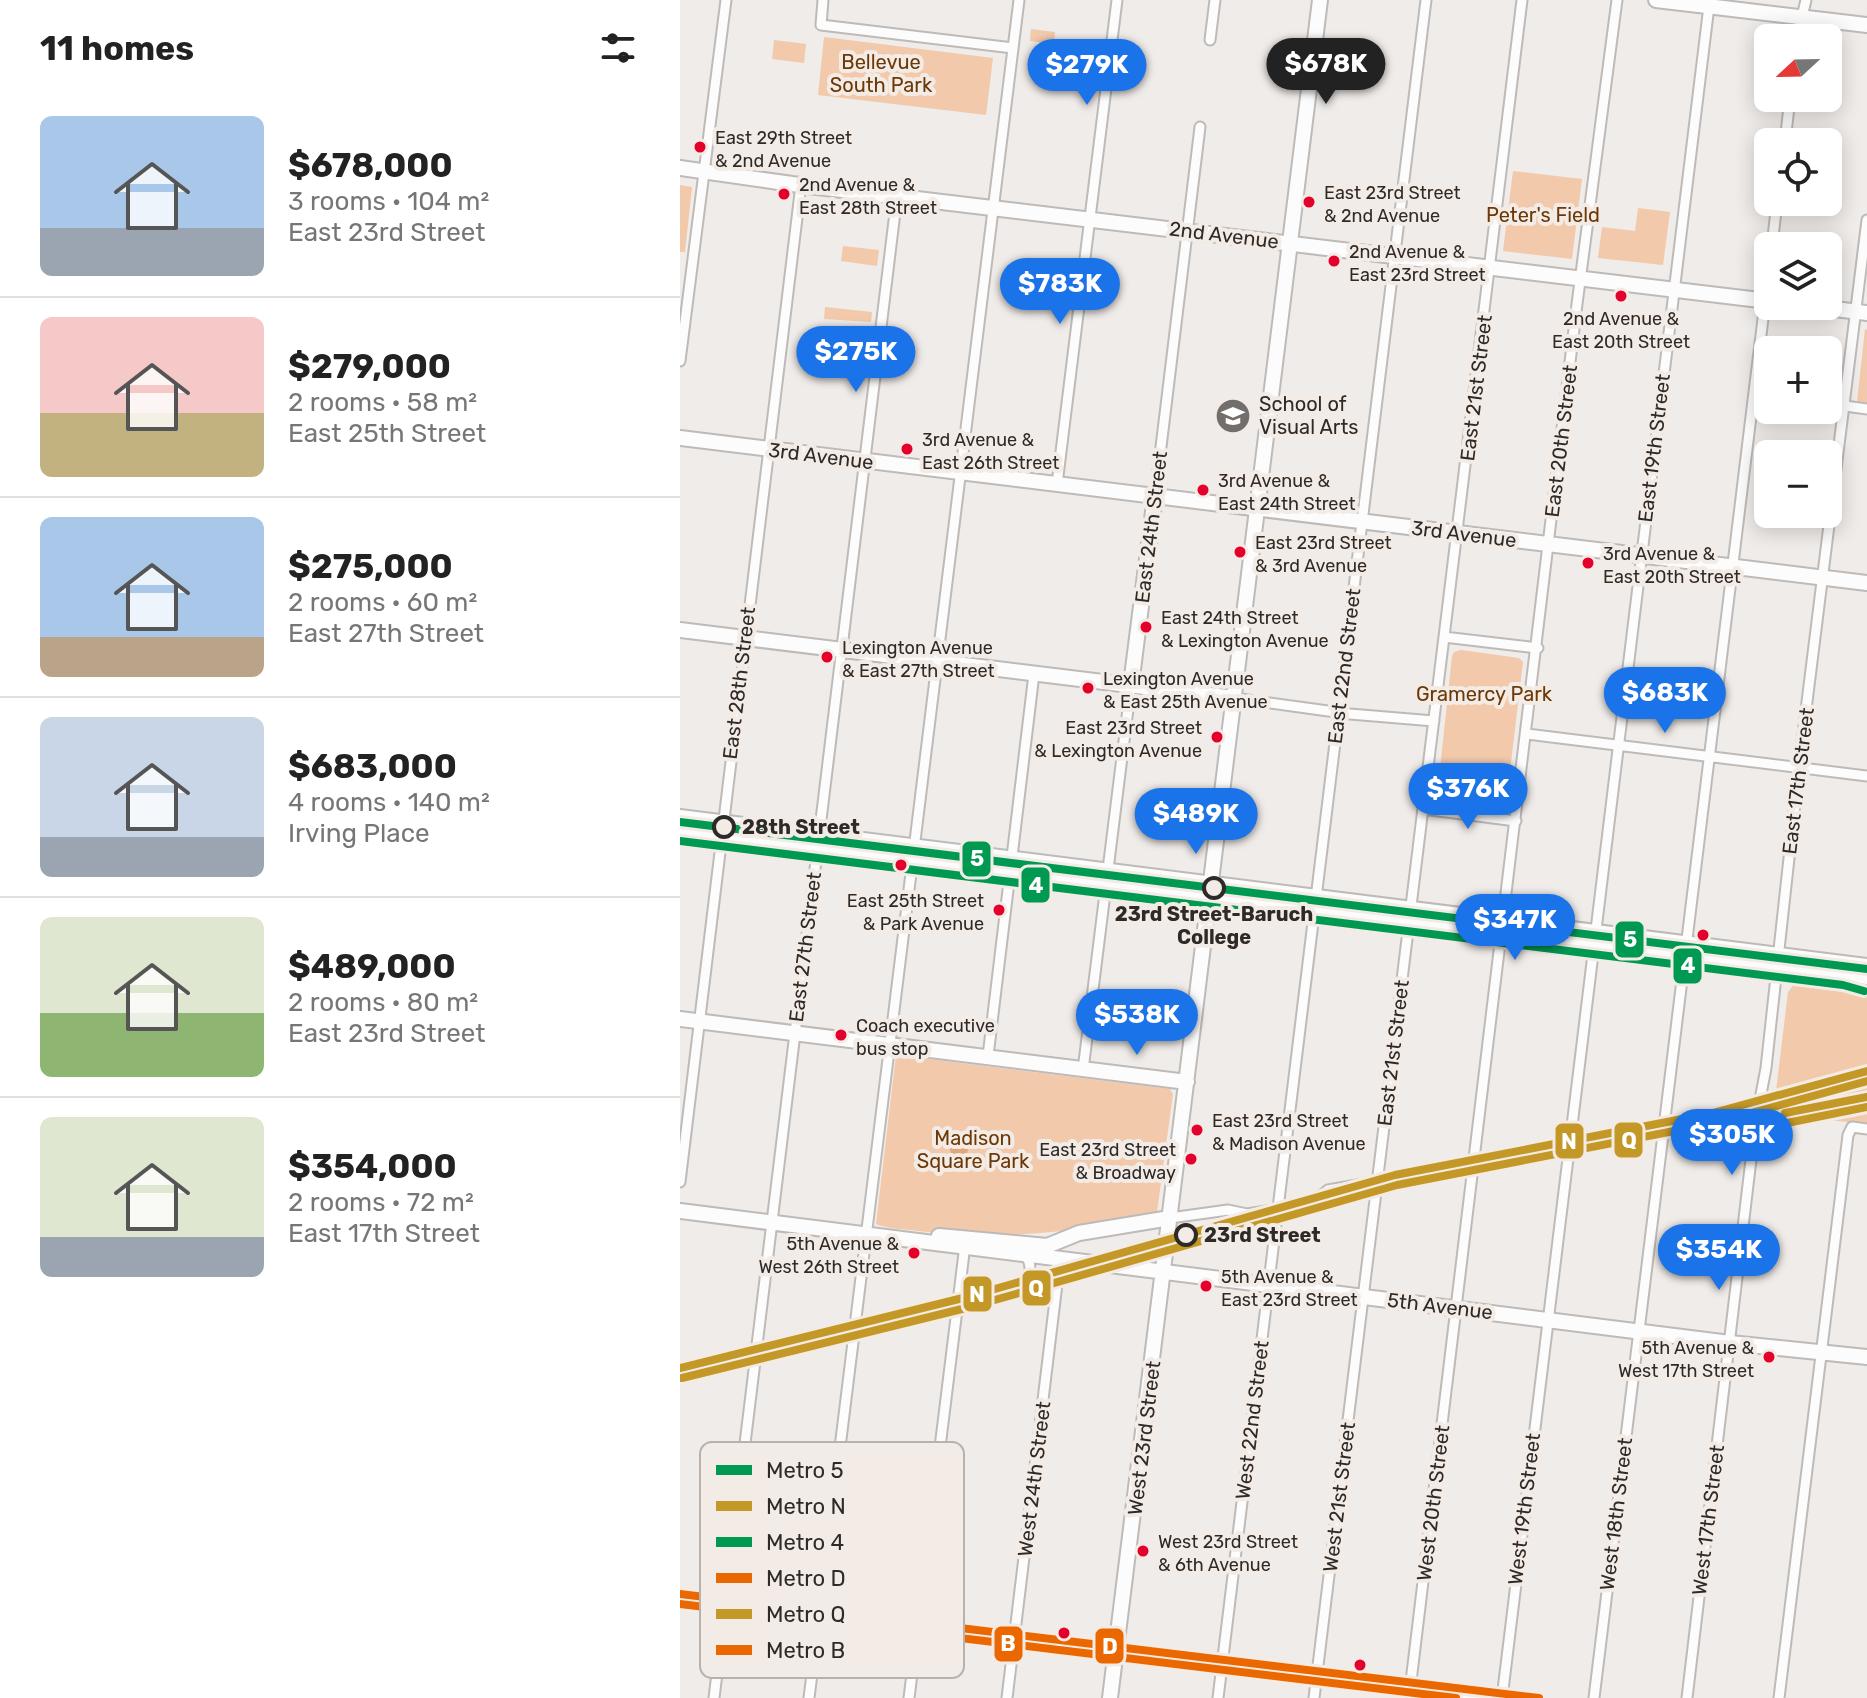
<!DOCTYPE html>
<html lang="en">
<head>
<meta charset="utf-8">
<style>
	:root { --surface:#fff; --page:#f2f2f2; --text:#222; --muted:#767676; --line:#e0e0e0; --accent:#1a73e8 }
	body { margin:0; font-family:Rubik,sans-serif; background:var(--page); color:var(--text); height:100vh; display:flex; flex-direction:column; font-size:30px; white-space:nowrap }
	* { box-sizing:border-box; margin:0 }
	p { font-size:26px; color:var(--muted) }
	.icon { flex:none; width:44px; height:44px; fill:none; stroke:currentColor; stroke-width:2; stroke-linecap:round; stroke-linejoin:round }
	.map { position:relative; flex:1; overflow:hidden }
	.details { display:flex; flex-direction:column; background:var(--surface); width:680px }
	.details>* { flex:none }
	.needle { width:52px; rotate:248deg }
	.buttons { position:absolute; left:1074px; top:24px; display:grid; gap:16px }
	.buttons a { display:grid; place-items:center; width:88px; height:88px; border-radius:12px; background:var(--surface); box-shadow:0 4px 20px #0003; font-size:40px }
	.price { position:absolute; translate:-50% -68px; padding:0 18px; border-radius:28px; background:var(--accent); color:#fff; font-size:26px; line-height:52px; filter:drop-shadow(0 2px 4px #0008) }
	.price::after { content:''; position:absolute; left:50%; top:48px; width:24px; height:18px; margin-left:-12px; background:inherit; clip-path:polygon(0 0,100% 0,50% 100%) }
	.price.active { background:#222; color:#fff }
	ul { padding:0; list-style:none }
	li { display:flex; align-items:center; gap:24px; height:200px; padding:0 40px }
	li+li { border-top:2px solid var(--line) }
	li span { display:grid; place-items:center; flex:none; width:224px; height:160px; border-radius:12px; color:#555 }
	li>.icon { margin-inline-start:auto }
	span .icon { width:96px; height:96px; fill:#fffc; stroke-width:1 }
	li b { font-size:34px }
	h2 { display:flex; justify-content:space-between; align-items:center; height:96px; padding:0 40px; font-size:34px }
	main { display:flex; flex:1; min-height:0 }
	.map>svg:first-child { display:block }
	.green { fill:#f2c9aa }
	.water { fill:#e0a77a }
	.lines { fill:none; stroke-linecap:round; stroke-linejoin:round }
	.street-casing { stroke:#bdbab8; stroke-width:13 }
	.secondary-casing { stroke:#bdbab8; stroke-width:18 }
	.primary-casing { stroke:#bdbab8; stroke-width:18 }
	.street { stroke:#fdfcfc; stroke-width:9 }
	.secondary { stroke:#fdfcfc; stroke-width:14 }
	.primary { stroke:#fdfcfc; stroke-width:14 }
	.metro-1-casing { stroke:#f3ebe6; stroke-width:14 }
	.metro-2-casing { stroke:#f3ebe6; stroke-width:14 }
	.metro-3-casing { stroke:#f3ebe6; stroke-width:14 }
	.metro-4-casing { stroke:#f3ebe6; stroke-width:14 }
	.metro-5-casing { stroke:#f3ebe6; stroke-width:14 }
	.metro-6-casing { stroke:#f3ebe6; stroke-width:14 }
	.metro-1 { stroke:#009952; stroke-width:8 }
	.metro-2 { stroke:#c49826; stroke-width:8 }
	.metro-3 { stroke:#009952; stroke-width:8 }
	.metro-4 { stroke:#eb6800; stroke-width:8 }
	.metro-5 { stroke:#c49826; stroke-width:8 }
	.metro-6 { stroke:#eb6800; stroke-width:8 }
	.bus-dot { fill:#e4002b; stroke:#f3ebe6; stroke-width:3 }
	.stop-dot { fill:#f3ebe6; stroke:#2d2a28; stroke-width:4 }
	.labels { text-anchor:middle; stroke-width:8; stroke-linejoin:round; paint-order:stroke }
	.bus-label { font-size:18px; fill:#2d2a28; stroke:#f3ebe6; text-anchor:start }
	.park-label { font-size:20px; fill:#6c3805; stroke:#f3ebe6 }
	.street-label { font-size:20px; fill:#2d2a28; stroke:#f3ebe6 }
	.poi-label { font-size:20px; fill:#2d2a28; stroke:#f3ebe6; text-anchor:start }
	.stop-label { font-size:20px; font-weight:bold; fill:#2d2a28; stroke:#f3ebe6; text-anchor:start }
	.key { fill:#f3ebe6; stroke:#b8b1ad; stroke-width:2 }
	.key-label { font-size:22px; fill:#2d2a28 }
	.line-badge { stroke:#f3ebe6; stroke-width:3 }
	.badge-label { font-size:22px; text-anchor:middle; font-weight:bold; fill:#fff }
</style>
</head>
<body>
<main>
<section class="details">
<h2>11 homes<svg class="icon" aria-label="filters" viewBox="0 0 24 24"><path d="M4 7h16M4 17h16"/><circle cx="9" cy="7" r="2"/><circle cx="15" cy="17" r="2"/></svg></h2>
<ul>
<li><span style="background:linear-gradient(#a9c7e8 70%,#9aa5b1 0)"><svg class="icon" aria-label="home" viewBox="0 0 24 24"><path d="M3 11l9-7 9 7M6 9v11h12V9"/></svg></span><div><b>$678,000</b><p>3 rooms · 104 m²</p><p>East 23rd Street</p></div></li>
<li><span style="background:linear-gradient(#f6c9c9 60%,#c2b280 0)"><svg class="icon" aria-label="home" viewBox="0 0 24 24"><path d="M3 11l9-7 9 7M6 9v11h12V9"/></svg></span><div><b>$279,000</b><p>2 rooms · 58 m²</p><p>East 25th Street</p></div></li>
<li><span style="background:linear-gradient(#a9c7e8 75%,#b9a48a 0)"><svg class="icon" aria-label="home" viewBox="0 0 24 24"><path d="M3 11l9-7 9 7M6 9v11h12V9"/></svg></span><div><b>$275,000</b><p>2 rooms · 60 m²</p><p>East 27th Street</p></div></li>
<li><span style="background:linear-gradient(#c9d6e8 75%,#9aa5b1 0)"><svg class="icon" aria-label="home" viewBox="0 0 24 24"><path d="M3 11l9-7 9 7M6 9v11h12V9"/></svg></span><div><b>$683,000</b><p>4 rooms · 140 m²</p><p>Irving Place</p></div></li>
<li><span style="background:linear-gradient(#dfe7d0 60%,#8fb573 0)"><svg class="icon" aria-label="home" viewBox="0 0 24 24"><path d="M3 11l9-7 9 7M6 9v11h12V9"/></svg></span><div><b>$489,000</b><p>2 rooms · 80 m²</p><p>East 23rd Street</p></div></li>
<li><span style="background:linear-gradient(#dfe7d0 75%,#9aa5b1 0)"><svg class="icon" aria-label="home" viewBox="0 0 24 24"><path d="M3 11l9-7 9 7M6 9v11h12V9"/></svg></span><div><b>$354,000</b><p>2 rooms · 72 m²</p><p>East 17th Street</p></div></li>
</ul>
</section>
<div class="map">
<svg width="1187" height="1698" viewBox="0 0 1187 1698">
	<rect width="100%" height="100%" fill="#f0ece9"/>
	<path class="green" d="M351 29 375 32 374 44 350 41Z
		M144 37 313 58 306 115 138 95Z
		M94 40 126 44 124 63 92 59Z
		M833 171 902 179 892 259 823 251Z
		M0 185 12 187 5 252H0Z
		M958 208 990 212 983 265 918 258 922 227 955 231Z
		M163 246 199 250 197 266 161 261Z
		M145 307 192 312 191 322 144 319Z
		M1185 329 1187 330V403L1177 402Z
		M781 650 839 658 843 662 826 805 821 808 761 800 757 797 772 656 774 652Z
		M1128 979 1187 986V1124L1089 1114 1085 1111 1096 1091 1108 992 1115 983Z
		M216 1055 490 1089 493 1094 477 1212C402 1234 316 1240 238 1231 225 1229 209 1229 196 1224Z"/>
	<path class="water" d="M270 1149a9 9 0 1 1 18 0a9 9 0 1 1-18 0Z"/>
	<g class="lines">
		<defs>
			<path id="street" d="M143 0 141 25 333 48
				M1117 38 1126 0
				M530 40 535 0
				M1105 142 1110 98
				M1092 246 1097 202
				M0 361 46 0
				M1165 406 1187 409
				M377 484 437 0
				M475 496 520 127
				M764 637 858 648
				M554 698 670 714 754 721
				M847 734 1187 776
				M743 809 836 821
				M308 1056 354 674
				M403 1070 451 685
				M0 1182 121 185
				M490 1218 548 1210 567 1214 631 1204 648 1190 983 1132
				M278 1307 342 1288C351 1278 353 1265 345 1255
				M0 1376 77 1358
				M34 1698 217 196
				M129 1698 339 0
				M229 1698 285 1245
				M327 1698 380 1259
				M538 1698 746 0
				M634 1698 842 0
				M729 1698 897 304 937 0
				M822 1698 1029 6
				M914 1698 1088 278
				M1007 1698 1075 1126 1086 1068 1120 758 1187 220
				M1099 1698 1168 1135 1172 1127 1187 1129"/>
			<path id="secondary" d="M0 630 554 698
				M451 685 475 496
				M0 1019 507 1082
				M0 1211 1050 1343 1187 1357
				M259 1236 367 1246 399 1233 490 1218
				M0 1599 810 1698
				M430 1698 640 0"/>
			<path id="primary" d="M976 0 1187 25
				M0 168 112 184 1088 301
				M1132 306 1187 313
				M0 438 1187 583
				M0 817 1187 966
				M0 832 509 892 1187 977"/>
		</defs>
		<use href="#street" class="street-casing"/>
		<use href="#secondary" class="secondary-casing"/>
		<use href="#primary" class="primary-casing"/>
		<use href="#street" class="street"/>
		<use href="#secondary" class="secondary"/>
		<use href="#primary" class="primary"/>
		<defs>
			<path id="metro-1" d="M0 822 1187 969"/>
			<path id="metro-2" d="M1105 1113 1187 1097
				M0 1368 287 1297 715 1175 1033 1113 1187 1071"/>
			<path id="metro-3" d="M0 841 1163 985 1184 991"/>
			<path id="metro-4" d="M0 1594 859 1698"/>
			<path id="metro-5" d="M1107 1123 1187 1107
				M2 1378 290 1307 717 1185 1035 1123 1187 1081"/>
			<path id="metro-6" d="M0 1604 776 1698"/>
		</defs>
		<use href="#metro-1" class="metro-1-casing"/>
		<use href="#metro-2" class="metro-2-casing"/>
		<use href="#metro-3" class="metro-3-casing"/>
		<use href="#metro-4" class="metro-4-casing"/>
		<use href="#metro-5" class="metro-5-casing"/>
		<use href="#metro-6" class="metro-6-casing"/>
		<use href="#metro-1" class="metro-1"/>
		<use href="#metro-2" class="metro-2"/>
		<use href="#metro-3" class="metro-3"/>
		<use href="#metro-4" class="metro-4"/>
		<use href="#metro-5" class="metro-5"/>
		<use href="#metro-6" class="metro-6"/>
	</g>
	<defs>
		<symbol id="university-disc" viewBox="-11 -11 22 22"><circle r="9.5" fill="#716e6c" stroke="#f3ebe6"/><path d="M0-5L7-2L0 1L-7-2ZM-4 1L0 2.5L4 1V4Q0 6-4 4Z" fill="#fff"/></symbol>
	</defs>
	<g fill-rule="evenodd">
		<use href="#university-disc" x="533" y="396" width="40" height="40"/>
	</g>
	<g class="bus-dot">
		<circle cx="20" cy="147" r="7"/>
		<circle cx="104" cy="194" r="7"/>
		<circle cx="629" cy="202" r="7"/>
		<circle cx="654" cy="261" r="7"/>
		<circle cx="941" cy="296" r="7"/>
		<circle cx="227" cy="449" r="7"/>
		<circle cx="523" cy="490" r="7"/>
		<circle cx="560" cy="552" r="7"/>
		<circle cx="908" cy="563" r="7"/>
		<circle cx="466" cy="627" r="7"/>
		<circle cx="147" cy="657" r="7"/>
		<circle cx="408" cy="688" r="7"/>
		<circle cx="537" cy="737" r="7"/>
		<circle cx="221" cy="865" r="7"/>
		<circle cx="319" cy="910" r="7"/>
		<circle cx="1023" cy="935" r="7"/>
		<circle cx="161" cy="1035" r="7"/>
		<circle cx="517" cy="1130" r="7"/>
		<circle cx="511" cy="1159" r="7"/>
		<circle cx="234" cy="1253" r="7"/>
		<circle cx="526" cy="1286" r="7"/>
		<circle cx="1089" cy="1357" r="7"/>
		<circle cx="463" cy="1551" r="7"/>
		<circle cx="384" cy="1633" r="7"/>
		<circle cx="680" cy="1665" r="7"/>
	</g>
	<g class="stop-dot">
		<circle cx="44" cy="827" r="10"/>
		<circle cx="534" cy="888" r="10"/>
		<circle cx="506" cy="1235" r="10"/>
	</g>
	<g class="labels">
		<g class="bus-label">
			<text x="35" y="144">East 29th Street<tspan x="35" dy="23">&amp; 2nd Avenue</tspan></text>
			<text x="119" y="191">2nd Avenue &amp;<tspan x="119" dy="23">East 28th Street</tspan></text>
			<text x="644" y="199">East 23rd Street<tspan x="644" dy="23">&amp; 2nd Avenue</tspan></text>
			<text x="669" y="258">2nd Avenue &amp;<tspan x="669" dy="23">East 23rd Street</tspan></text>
			<text x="941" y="325" text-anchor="middle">2nd Avenue &amp;<tspan x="941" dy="23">East 20th Street</tspan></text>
			<text x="242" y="446">3rd Avenue &amp;<tspan x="242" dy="23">East 26th Street</tspan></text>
			<text x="538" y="487">3rd Avenue &amp;<tspan x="538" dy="23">East 24th Street</tspan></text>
			<text x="575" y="549">East 23rd Street<tspan x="575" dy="23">&amp; 3rd Avenue</tspan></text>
			<text x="923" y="560">3rd Avenue &amp;<tspan x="923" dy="23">East 20th Street</tspan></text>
			<text x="481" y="624">East 24th Street<tspan x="481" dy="23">&amp; Lexington Avenue</tspan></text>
			<text x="162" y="654">Lexington Avenue<tspan x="162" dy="23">&amp; East 27th Street</tspan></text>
			<text x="423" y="685">Lexington Avenue<tspan x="423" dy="23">&amp; East 25th Avenue</tspan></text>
			<text x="522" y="734" text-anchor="end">East 23rd Street<tspan x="522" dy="23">&amp; Lexington Avenue</tspan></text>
			<text x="304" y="907" text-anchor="end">East 25th Street<tspan x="304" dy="23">&amp; Park Avenue</tspan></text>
			<text x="176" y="1032">Coach executive<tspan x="176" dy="23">bus stop</tspan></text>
			<text x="532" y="1127">East 23rd Street<tspan x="532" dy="23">&amp; Madison Avenue</tspan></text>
			<text x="496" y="1156" text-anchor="end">East 23rd Street<tspan x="496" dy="23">&amp; Broadway</tspan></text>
			<text x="219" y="1250" text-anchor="end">5th Avenue &amp;<tspan x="219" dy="23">West 26th Street</tspan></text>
			<text x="541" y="1283">5th Avenue &amp;<tspan x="541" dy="23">East 23rd Street</tspan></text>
			<text x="1074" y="1354" text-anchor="end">5th Avenue &amp;<tspan x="1074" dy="23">West 17th Street</tspan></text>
			<text x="478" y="1548">West 23rd Street<tspan x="478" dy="23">&amp; 6th Avenue</tspan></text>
		</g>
		<g class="park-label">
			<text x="201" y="69">Bellevue<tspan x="201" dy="23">South Park</tspan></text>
			<text x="863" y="222">Peter's Field</text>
			<text x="804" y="701">Gramercy Park</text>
			<text x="293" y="1145">Madison<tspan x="293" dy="23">Square Park</tspan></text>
		</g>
		<g class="street-label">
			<text transform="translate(544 235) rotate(7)" y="7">2nd Avenue</text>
			<text transform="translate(796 388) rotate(-83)" y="7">East 21st Street</text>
			<text transform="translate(881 441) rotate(-83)" y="7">East 20th Street</text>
			<text transform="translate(974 448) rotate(-83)" y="7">East 19th Street</text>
			<text transform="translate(141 456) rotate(7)" y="7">3rd Avenue</text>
			<text transform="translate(471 527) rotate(-83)" y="7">East 24th Street</text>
			<text transform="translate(784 534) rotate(7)" y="7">3rd Avenue</text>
			<text transform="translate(664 666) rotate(-83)" y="7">East 22nd Street</text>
			<text transform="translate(59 683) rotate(-83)" y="7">East 28th Street</text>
			<text transform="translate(1118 781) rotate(-83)" y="7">East 17th Street</text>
			<text transform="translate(125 947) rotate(-83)" y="7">East 27th Street</text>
			<text transform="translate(713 1053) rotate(-83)" y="7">East 21st Street</text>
			<text transform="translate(760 1306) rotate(7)" y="7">5th Avenue</text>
			<text transform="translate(572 1420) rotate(-83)" y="7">West 22nd Street</text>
			<text transform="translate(464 1438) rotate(-83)" y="7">West 23rd Street</text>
			<text transform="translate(354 1479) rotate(-83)" y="7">West 24th Street</text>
			<text transform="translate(659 1497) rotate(-83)" y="7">West 21st Street</text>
			<text transform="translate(753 1503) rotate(-83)" y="7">West 20th Street</text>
			<text transform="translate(844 1509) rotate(-83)" y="7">West 19th Street</text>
			<text transform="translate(936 1514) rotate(-83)" y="7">West 18th Street</text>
			<text transform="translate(1028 1520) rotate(-83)" y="7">West 17th Street</text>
		</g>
		<g class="poi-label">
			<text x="579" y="411">School of<tspan x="579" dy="23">Visual Arts</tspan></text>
		</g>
		<g class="stop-label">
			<text x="62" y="834">28th Street</text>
			<text x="534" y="921" text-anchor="middle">23rd Street-Baruch<tspan x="534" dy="23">College</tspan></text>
			<text x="524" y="1242">23rd Street</text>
		</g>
	</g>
	<rect x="20" y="1442" width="264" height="236" rx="12" class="key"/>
	<rect x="36" y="1465" width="36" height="10" fill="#009952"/>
	<rect x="36" y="1501" width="36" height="10" fill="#c49826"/>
	<rect x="36" y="1537" width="36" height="10" fill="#009952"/>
	<rect x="36" y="1573" width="36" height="10" fill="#eb6800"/>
	<rect x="36" y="1609" width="36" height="10" fill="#c49826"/>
	<rect x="36" y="1645" width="36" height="10" fill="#eb6800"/>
	<g class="key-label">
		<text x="86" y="1478">Metro 5</text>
		<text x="86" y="1514">Metro N</text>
		<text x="86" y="1550">Metro 4</text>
		<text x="86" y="1586">Metro D</text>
		<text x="86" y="1622">Metro Q</text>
		<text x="86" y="1658">Metro B</text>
	</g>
	<g class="line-badge">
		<rect x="281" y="840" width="31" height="38" rx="8" fill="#009952"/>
		<rect x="340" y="866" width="31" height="38" rx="8" fill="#009952"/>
		<rect x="934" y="920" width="31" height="39" rx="8" fill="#009952"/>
		<rect x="992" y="947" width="31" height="38" rx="8" fill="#009952"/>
		<rect x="933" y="1121" width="31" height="38" rx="8" fill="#c49826"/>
		<rect x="874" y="1122" width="31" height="38" rx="8" fill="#c49826"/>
		<rect x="341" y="1269" width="31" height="38" rx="8" fill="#c49826"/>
		<rect x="282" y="1275" width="31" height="38" rx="8" fill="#c49826"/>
		<rect x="313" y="1625" width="31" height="38" rx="8" fill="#eb6800"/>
		<rect x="414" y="1627" width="31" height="38" rx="8" fill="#eb6800"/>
	</g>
	<g class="badge-label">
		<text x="297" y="866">5</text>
		<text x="356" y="893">4</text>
		<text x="950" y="947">5</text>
		<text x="1008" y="973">4</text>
		<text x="949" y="1148">Q</text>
		<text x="889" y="1149">N</text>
		<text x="356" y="1296">Q</text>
		<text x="297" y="1302">N</text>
		<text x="328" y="1651">B</text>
		<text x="430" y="1654">D</text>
	</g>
</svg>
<div class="buttons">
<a><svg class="needle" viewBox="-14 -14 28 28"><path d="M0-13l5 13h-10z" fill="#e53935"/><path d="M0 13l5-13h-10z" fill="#767676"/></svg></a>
<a><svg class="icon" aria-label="locate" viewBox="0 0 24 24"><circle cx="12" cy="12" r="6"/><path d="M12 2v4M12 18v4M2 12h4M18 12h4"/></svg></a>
<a><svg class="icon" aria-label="layers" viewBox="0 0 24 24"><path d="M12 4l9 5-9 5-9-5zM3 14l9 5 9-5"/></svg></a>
<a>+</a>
<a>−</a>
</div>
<b class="price active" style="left:646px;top:106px">$678K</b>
<b class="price" style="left:407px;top:107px">$279K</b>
<b class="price" style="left:380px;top:326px">$783K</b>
<b class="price" style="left:176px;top:394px">$275K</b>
<b class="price" style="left:985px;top:735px">$683K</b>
<b class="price" style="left:788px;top:831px">$376K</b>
<b class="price" style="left:516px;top:856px">$489K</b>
<b class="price" style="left:835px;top:962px">$347K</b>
<b class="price" style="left:457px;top:1057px">$538K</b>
<b class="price" style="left:1052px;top:1177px">$305K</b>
<b class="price" style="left:1039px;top:1292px">$354K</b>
</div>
</main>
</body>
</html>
